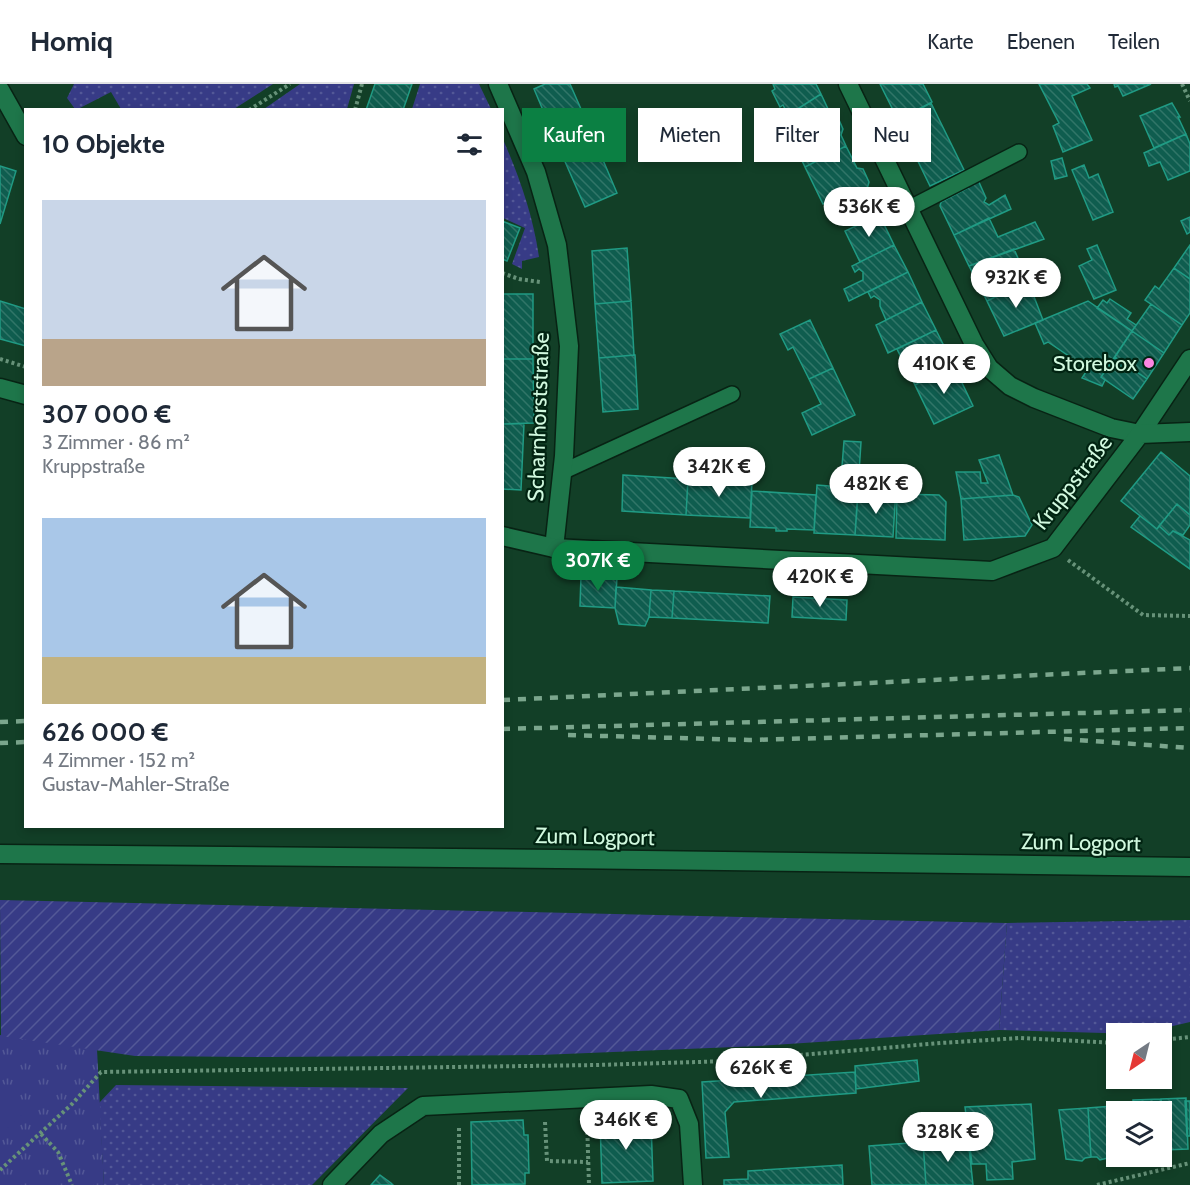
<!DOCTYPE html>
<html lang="de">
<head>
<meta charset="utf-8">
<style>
	:root { --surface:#fff; --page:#f6f6f7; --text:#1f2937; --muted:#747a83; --line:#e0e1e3; --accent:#0b8043 }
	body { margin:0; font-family:Cabin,sans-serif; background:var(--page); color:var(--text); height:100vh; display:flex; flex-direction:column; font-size:22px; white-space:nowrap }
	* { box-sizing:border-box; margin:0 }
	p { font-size:20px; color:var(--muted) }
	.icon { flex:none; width:33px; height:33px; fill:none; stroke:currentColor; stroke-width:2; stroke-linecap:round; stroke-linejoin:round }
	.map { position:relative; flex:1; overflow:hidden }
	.panel { position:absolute; left:24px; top:24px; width:480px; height:720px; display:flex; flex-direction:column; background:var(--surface); border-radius:0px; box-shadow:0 3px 9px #0003 }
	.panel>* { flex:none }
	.hud { position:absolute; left:522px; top:24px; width:570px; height:54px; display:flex; gap:12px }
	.needle { width:39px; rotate:215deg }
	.tools { position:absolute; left:1106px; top:939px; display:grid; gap:12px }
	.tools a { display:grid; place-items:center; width:66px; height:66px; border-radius:0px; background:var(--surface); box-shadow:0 3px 9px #0003; font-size:30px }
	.price { position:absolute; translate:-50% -51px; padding:0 14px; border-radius:21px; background:#fff; color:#222; font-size:20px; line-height:39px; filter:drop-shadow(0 2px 3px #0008) }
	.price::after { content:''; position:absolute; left:50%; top:36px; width:18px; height:14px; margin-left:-9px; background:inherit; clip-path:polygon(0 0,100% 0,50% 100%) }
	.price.active { background:var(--accent); color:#fff }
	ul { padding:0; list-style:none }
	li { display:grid; align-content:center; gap:12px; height:318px; padding:0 18px }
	li span { display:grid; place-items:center; height:186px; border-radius:0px; color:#555 }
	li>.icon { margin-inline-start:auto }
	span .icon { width:108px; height:108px; fill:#fffc; stroke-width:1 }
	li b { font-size:26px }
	h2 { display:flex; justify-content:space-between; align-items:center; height:72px; padding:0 18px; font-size:26px }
	.pill { padding:0 21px; border-radius:0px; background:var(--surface); box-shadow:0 3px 9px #0003; font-size:21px; line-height:54px }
	.pill.active { background:var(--accent); color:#fff }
	header { display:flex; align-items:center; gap:36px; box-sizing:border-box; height:84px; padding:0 30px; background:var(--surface); border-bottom:2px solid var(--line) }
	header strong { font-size:28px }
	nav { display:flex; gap:33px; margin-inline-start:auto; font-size:21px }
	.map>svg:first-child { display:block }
	.grass { fill:url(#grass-dots) }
	.park { fill:url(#park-tufts) }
	.garden { fill:url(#garden-furrows) }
	.pitch { fill:#373b86 }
	.building { fill:url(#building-back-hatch); stroke:#209b84; stroke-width:1.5 }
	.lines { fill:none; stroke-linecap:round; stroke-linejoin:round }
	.lane-casing { stroke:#082314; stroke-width:18 }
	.street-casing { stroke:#082314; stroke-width:21 }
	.secondary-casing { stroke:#082314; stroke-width:21 }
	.path { stroke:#679279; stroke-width:4; stroke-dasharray:3 3; stroke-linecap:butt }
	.lane { stroke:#1e764a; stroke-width:15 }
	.street { stroke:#1e764a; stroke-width:18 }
	.secondary { stroke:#1e764a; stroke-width:18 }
	.rail { stroke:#7ba68d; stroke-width:4.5; stroke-dasharray:8 8; stroke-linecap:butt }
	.poi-dot { fill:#fd86e2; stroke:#012412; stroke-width:2 }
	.labels { text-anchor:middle; stroke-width:4.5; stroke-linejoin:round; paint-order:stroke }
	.poi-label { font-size:22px; fill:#d1f9df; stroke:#012412; text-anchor:end }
	.street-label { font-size:22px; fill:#d1f9df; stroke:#012412 }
</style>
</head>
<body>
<header>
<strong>Homiq</strong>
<nav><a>Karte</a><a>Ebenen</a><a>Teilen</a></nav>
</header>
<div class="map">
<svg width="1190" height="1101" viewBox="0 0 1190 1101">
	<defs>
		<pattern id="grass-dots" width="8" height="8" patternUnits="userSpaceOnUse" patternTransform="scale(1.5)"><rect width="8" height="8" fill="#373b86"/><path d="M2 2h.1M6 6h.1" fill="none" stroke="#535897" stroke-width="1.8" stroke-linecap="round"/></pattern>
		<pattern id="park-tufts" width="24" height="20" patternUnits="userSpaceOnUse" patternTransform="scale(1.5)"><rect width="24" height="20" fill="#373b86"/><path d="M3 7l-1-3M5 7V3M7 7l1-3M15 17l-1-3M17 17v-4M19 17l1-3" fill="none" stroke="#535897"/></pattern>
		<pattern id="garden-furrows" width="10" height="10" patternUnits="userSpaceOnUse" patternTransform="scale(1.5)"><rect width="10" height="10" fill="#373b86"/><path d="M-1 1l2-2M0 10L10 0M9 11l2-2" fill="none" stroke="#535897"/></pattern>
		<pattern id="building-back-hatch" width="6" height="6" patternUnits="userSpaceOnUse" patternTransform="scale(1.5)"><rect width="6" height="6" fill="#0f5d4f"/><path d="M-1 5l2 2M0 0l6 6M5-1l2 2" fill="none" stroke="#317568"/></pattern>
	</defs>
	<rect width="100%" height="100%" fill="#123f27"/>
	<path class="grass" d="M74 0H273L234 25H121L111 8 78 25H75L67 14Z
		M300 0H354L347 25H264Z
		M420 0H479L491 25H412Z
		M502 53C519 92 533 131 539 173L522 177V185L512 180 525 144 503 134Z
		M1190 836V938L1139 950 999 946 1007 839Z
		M116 1001 408 1004 312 1101H104L99 1019Z"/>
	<path class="park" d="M0 951 97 965 104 1101H0Z"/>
	<path class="garden" d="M0 816 1007 839 999 946 759 962 540 971 266 973 135 972 1 952Z"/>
	<path class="pitch" d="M0 997 29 1025 0 1050Z"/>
	<path class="building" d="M375 0H412L403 26H366Z
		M545 0H570L592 50 559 64 534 5Z
		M773 0H816L821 10 788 31 783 21 780 23 772 7 775 5Z
		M880 0H923L932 18 898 36Z
		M1039 0H1087L1090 4 1072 12 1092 56 1063 68 1053 42 1059 39Z
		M1114 0H1151L1123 12 1118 2 1115 3Z
		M821 10 829 27 836 29 843 45 841 51 846 62 805 83 782 35Z
		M931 19 964 86 930 102 898 36Z
		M1172 19 1180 33H1178L1186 50 1154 64 1140 32Z
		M592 50 617 109 585 123 559 64Z
		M1186 50 1190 60V87L1168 96 1160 78 1149 82 1144 69Z
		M846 62 857 84 863 85 869 98 867 105 854 111 848 108 823 120 805 83Z
		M1062 74 1067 92 1055 95 1051 77Z
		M1084 81 1089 94 1098 90 1113 128 1093 136 1072 86Z
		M0 82 16 87 0 140Z
		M978 96 986 114 984 118 989 121 1005 111 1011 125 954 151 940 122 941 118 968 104 967 102Z
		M879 130 894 161 860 178 845 147 858 141 857 139 867 134 868 136Z
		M1190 133V148L1187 150 1181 137Z
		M989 134 998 153 1035 138 1044 155 969 182 954 151Z
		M502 137 520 144 507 177 502 175Z
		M894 161 908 188 849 217 844 205 863 196V188L859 185 855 188 852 182Z
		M1097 161 1116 206 1094 215 1079 182 1092 176 1087 165Z
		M1190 161V195L1174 184Z
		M627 164 631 217 595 220 592 167Z
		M1014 165 1028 197 987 217 969 182Z
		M1174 184 1190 195V229L1182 241 1145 216 1155 202 1159 205Z
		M908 188 922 218 886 236 880 222V216L874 212 871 214 868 208Z
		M1028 197 1043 236 1004 252 987 217Z
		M502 210H533V275H502Z
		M1110 215 1131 229 1127 235 1136 241 1132 247 1097 224 1103 216 1107 219Z
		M0 217 26 225V262L0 255Z
		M631 217 634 271 599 274 595 220Z
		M1088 217 1132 247 1101 293 1105 296 1102 302 1082 294 1088 285 1048 258 1044 260 1035 239Z
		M922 218 936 246 888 269 876 241Z
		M1151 220 1182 241 1164 269 1132 247Z
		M810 236 833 284 809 295 793 263 788 266 780 250Z
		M936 246 954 282 915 301 897 265Z
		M1132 247 1164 269 1147 295 1115 273Z
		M635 271 638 325 603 328 599 274Z
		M1115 273 1147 295 1133 315 1101 293Z
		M502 275H533L534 339 502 340Z
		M954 282 973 322 934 340 915 301Z
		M833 284 855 331 812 351 802 329 821 320 809 295Z
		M502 340H524L521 406 502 405Z
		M844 357 861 358 855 451 814 449 817 401 829 402V404L844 405 843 410 848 411 849 396 841 395Z
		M1161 368 1190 392V431L1177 420 1157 445 1121 417Z
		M999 371 1013 411 961 415 956 388H980L981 399H988L979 376Z
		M623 391 688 395 686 431 622 427Z
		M688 395 752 398 750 434 686 431Z
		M888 405H896L893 453 855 451 858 411 884 413 888 409Z
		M752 407 816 411 814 446 787 445V447H776V444L750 443Z
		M897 410 939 411 946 418 945 456 896 454Z
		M1013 411 1019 413 1032 441 1025 452 964 456 961 415Z
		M1177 420 1190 431V441L1183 451 1173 447 1169 451 1159 442Z
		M1140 432 1157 445 1159 442 1169 451 1173 447 1190 456V485L1131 443Z
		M581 492 617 494 615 524 580 522Z
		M616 503 651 506 649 533 645 542 619 540 615 524Z
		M651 506 674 507 672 534 649 533Z
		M674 507 770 512 768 539 672 534Z
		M793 513 847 516 846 536 792 533Z
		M917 976 919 997 856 1005 855 982Z
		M855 988 856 1009 734 1018 725 1028 729 1073 706 1074 702 998Z
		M1186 1014 1188 1065 1164 1066 1161 1015Z
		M1161 1015 1164 1066H1161V1028H1133V1016Z
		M1185 1017H1190V1052H1187Z
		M1031 1020 1035 1075 1012 1078 1013 1095 987 1096 986 1080H972L965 1023Z
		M1113 1022 1116 1072 1100 1076 1097 1073H1091L1088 1024Z
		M1088 1024 1091 1073 1085 1074 1082 1077 1066 1075 1059 1026Z
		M523 1036 524 1051H528L529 1089H525V1100L472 1101 471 1038Z
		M651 1036 653 1097 602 1099 600 1037Z
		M968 1054 973 1101H926L923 1058Z
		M923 1058 926 1101H872L869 1062Z
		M842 1081 843 1101H724V1096L748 1095V1087Z
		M380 1091 391 1099 393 1101H371Z"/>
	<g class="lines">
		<defs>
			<path id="lane" d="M908 125 1019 68
				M562 388 732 310"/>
			<path id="street" d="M498 0 536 88 557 161 569 262 564 372 554 464
				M848 0 974 260 989 284 1010 302 1034 314 1111 344 1140 350 1190 275
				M0 6 26 52
				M332 1101 381 1050 423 1022 651 1011 679 1015 689 1040 693 1101"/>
			<path id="secondary" d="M0 304 26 311
				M502 452 554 464 992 487 1053 464 1140 350 1190 348
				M0 770C397 771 793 779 1190 783"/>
		</defs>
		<use href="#lane" class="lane-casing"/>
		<use href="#street" class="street-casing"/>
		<use href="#secondary" class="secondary-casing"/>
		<path class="path" d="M1182 0 1190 17
			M249 26 290 0
			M355 26 362 0
			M502 189 519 195 540 198
			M0 275 26 283
			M1068 476 1143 531 1190 532
			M1161 956 1190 953
			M587 1036 589 1101
			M545 1038 547 1077 588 1078
			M41 1050 58 1068 72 1101
			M0 1086 72 1020 101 988 596 981 731 977 941 959 1020 954 1116 959
			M459 1101V1042
			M1097 1101 1190 1079"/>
		<use href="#lane" class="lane"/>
		<use href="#street" class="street"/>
		<use href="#secondary" class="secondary"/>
		<path class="rail" d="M502 616 1190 584
			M0 638 26 637
			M502 645 1190 626
			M568 651 749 656 1190 644
			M1064 655 1190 664
			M0 659 26 658"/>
	</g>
	<circle class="poi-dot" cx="1149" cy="279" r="6"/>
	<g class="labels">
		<g class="poi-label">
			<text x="1137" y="287">Storebox</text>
		</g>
		<g class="street-label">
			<text transform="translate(538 333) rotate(-88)" y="8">Scharnhorststraße</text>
			<text transform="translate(1072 398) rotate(-52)" y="8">Kruppstraße</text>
			<text transform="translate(595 752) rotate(1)" y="8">Zum Logport</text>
			<text transform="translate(1081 758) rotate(1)" y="8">Zum Logport</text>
		</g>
	</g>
</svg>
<div class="tools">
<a><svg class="needle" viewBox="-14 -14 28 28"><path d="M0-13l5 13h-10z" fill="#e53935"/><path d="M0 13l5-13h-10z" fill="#747a83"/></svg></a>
<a><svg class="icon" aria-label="layers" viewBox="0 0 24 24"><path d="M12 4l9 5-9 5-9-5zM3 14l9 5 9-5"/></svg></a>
</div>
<b class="price" style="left:869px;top:154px">536K €</b>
<b class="price" style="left:1016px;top:225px">932K €</b>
<b class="price" style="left:944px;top:311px">410K €</b>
<b class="price" style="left:719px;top:414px">342K €</b>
<b class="price" style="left:876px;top:431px">482K €</b>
<b class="price active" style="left:598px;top:508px">307K €</b>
<b class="price" style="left:820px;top:524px">420K €</b>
<b class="price" style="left:761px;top:1015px">626K €</b>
<b class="price" style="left:626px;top:1067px">346K €</b>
<b class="price" style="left:948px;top:1079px">328K €</b>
<div class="hud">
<a class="pill active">Kaufen</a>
<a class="pill">Mieten</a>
<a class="pill">Filter</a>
<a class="pill">Neu</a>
</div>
<section class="panel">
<h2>10 Objekte<svg class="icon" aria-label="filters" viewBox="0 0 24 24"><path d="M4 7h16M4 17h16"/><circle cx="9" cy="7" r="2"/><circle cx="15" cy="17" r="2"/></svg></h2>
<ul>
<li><span style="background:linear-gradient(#c9d6e8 75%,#b9a48a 0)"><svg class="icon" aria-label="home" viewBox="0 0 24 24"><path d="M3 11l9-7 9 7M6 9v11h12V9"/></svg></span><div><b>307 000 €</b><p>3 Zimmer · 86 m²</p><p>Kruppstraße</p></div></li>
<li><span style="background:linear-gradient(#a9c7e8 75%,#c2b280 0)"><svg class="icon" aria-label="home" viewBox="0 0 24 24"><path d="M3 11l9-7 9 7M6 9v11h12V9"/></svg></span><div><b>626 000 €</b><p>4 Zimmer · 152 m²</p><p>Gustav-Mahler-Straße</p></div></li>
</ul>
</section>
</div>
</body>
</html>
